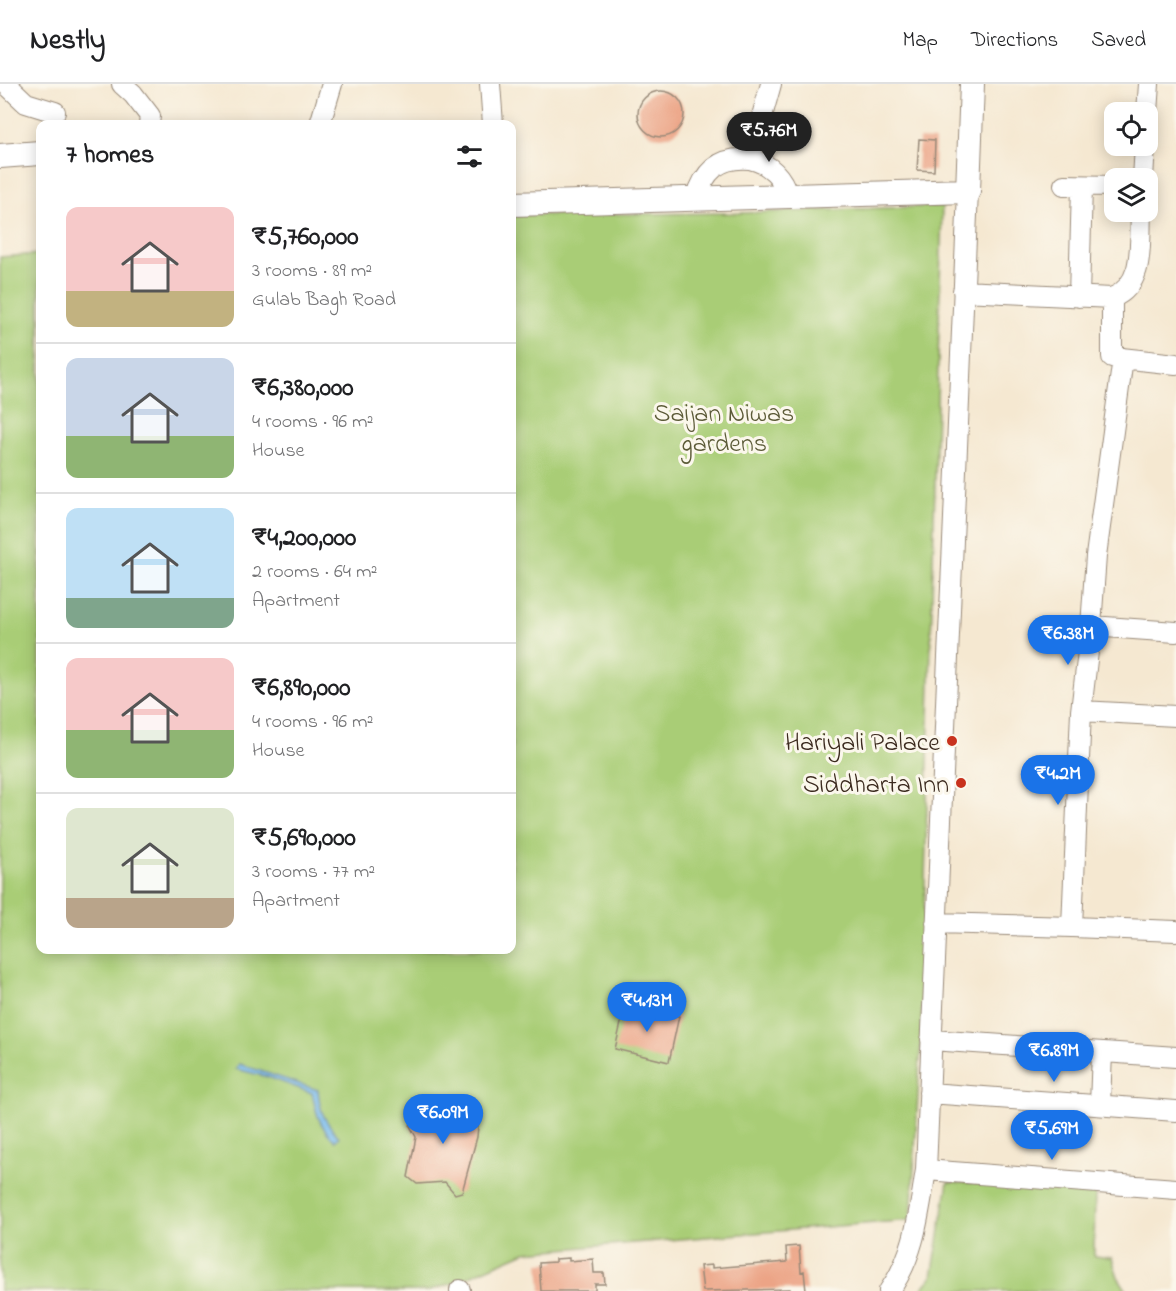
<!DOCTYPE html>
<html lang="en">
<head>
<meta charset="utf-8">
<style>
	:root { --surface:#fff; --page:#f6f6f6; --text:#202124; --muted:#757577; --line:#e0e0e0; --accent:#1a73e8 }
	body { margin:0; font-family:"Indie Flower",sans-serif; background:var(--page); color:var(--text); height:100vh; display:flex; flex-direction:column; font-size:22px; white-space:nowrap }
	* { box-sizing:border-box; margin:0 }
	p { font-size:20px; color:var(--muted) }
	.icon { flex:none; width:33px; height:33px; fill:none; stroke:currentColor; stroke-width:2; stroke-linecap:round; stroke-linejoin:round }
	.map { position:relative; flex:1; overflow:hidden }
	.details { position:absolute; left:36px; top:36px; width:480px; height:834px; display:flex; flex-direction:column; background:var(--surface); border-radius:12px; box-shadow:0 3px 15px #0003 }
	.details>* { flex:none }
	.fabs { position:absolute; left:1104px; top:18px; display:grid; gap:12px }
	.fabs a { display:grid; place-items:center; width:54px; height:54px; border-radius:12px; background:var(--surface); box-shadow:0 3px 15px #0003; font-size:30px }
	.price { position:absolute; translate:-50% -51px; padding:0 14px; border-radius:21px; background:var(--accent); color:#fff; font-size:20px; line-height:39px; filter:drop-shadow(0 2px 3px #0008) }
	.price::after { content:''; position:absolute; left:50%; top:36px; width:18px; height:14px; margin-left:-9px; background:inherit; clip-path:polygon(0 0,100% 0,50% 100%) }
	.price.selected { background:#222; color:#fff }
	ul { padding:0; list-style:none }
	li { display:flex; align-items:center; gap:18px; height:150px; padding:0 30px }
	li+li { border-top:2px solid var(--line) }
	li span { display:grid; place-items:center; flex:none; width:168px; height:120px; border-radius:12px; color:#555 }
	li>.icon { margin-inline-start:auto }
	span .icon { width:72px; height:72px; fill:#fffc; stroke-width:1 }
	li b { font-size:26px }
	h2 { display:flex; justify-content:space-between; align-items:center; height:72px; padding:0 30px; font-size:26px }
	header { display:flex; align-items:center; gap:36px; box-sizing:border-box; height:84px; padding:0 30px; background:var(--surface); border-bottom:2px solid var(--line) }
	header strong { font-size:28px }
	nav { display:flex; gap:33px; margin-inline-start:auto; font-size:21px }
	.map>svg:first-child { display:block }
	.green { fill:#a9cd76; stroke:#727c4a; stroke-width:1.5 }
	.water { fill:#77bcee; stroke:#597386; stroke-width:1.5 }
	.building { fill:#eca486 }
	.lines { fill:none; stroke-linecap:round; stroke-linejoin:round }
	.minor-casing { stroke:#988978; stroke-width:22 }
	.major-casing { stroke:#988978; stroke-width:26 }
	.minor { stroke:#fff; stroke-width:20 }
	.major { stroke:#fff; stroke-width:24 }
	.poi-dot { fill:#c8321e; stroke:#fbf7ec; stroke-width:2 }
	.labels { text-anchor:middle; stroke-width:6; stroke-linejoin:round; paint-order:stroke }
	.park-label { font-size:26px; fill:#5c5b38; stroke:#fbf7ec }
	.poi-label { font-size:26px; fill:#3b2a1e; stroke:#fbf7ec; text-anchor:end }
</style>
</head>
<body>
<header>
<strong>Nestly</strong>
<nav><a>Map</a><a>Directions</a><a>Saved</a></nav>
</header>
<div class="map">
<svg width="1176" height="1207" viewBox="0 0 1176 1207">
	<rect width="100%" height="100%" fill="#fbf7ec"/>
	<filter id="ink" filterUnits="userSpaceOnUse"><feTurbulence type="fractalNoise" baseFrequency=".0167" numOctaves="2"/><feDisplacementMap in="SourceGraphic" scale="12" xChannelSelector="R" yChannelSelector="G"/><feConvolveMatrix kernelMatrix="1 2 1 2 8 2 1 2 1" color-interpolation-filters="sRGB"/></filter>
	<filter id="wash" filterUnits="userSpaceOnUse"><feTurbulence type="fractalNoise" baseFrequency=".008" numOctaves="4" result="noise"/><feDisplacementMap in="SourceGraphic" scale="24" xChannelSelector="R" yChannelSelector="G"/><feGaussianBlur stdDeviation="1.35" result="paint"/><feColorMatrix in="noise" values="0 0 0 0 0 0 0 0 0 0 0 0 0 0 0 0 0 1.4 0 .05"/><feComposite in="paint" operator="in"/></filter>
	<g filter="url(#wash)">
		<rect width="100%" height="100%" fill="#f5e8d1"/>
		<path class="green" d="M942 122 921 956 911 1136 525 1168 454 1199 428 1207H0V173L40 170V866H512V131L740 129Z
			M948 1098 1095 1104 1094 1172 1112 1174 1118 1193 1127 1207H920L932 1193Z"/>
		<path class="water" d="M239 980 318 1006C320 1029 324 1036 339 1053L335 1057C318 1040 317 1031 312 1009L268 993 236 985Z"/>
		<g id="blocks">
			<path class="building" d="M638 30a23 23 0 1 1 46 0a23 23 0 1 1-46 0Z
				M919 55 935 56 934 87 917 86Z
				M625 922 679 932 669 978 615 965Z
				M430 1016 479 1032 477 1053 462 1108 455 1110 445 1098 417 1100 408 1093 416 1053 410 1042 416 1026Z
				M799 1162 801 1188 804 1187 806 1207H790V1205L703 1207 700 1182 712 1181V1184L787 1178 786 1163Z
				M569 1174V1177L593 1175 594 1189H604L605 1200H595V1207H541L539 1179 555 1178V1175Z"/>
		</g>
	</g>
	<g filter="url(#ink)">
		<use href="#blocks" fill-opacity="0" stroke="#988978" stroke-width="1.5"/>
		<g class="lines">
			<defs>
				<path id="minor" d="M6 0 26 19 55 28
					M122 0 133 10 150 32 149 40
					M490 0 493 40
					M1147 28 1149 0
					M320 40 332 0
					M750 75C771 80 782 92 788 112
					M1143 94 1145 62
					M1064 101 1114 102
					M696 115C704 87 719 72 750 75L771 0
					M963 207 1112 214V273L1176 280
					M1079 213 1082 102
					M1112 214C1146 200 1139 159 1141 128
					M1091 542 1176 548
					M1081 627 1091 542 1096 472 1123 274
					M936 839 1072 843 1081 627 1176 632
					M1072 843 1176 847
					M931 956 1176 973
					M929 1009 1176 1027
					M1100 1021 1102 968
					M926 1086 1176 1105
					M460 1207V1206
					M889 1207C915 1172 919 1128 926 1086L968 107"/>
				<path id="major" d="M0 72 40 69
					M512 120 968 107 972 0"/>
			</defs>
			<use href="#minor" class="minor-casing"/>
			<use href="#major" class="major-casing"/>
			<use href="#minor" class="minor"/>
			<use href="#major" class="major"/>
		</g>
	</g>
	<g class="poi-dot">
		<circle cx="952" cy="657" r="6"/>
		<circle cx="961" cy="699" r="6"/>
	</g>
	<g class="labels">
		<g class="park-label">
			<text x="724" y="337">Saijan Niwas<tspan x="724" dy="30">gardens</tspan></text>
		</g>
		<g class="poi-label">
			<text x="940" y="666">Hariyali Palace</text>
			<text x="949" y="708">Siddharta Inn</text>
		</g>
	</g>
</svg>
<div class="fabs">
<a><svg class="icon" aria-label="locate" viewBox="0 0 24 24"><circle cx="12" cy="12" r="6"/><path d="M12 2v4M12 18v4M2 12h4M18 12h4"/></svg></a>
<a><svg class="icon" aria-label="layers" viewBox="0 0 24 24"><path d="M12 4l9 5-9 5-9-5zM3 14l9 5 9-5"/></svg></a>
</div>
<b class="price selected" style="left:769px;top:79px">₹5.76M</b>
<b class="price" style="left:1068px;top:582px">₹6.38M</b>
<b class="price" style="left:1058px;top:722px">₹4.2M</b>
<b class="price" style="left:647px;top:949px">₹4.13M</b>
<b class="price" style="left:1054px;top:999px">₹6.89M</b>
<b class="price" style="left:443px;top:1061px">₹6.09M</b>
<b class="price" style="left:1052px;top:1077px">₹5.69M</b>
<section class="details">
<h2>7 homes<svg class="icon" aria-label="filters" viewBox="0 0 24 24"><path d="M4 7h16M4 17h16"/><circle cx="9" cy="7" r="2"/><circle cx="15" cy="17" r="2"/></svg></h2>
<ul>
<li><span style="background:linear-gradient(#f6c9c9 70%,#c2b280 0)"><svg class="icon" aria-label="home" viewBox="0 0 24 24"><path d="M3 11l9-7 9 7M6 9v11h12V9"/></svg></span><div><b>₹5,760,000</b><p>3 rooms · 89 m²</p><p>Gulab Bagh Road</p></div></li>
<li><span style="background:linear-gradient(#c9d6e8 65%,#8fb573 0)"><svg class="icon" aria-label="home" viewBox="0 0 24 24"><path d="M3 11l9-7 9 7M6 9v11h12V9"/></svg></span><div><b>₹6,380,000</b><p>4 rooms · 96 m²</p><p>House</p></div></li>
<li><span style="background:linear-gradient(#bfe0f5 75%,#7fa58c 0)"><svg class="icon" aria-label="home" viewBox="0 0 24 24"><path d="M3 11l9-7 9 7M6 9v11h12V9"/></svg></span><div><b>₹4,200,000</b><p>2 rooms · 64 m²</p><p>Apartment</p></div></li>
<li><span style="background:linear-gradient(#f6c9c9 60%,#8fb573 0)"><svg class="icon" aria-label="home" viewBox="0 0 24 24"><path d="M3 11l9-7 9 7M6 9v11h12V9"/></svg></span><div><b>₹6,890,000</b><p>4 rooms · 96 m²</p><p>House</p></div></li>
<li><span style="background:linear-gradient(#dfe7d0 75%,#b9a48a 0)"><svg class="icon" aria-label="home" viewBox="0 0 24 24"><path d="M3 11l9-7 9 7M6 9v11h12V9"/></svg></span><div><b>₹5,690,000</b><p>3 rooms · 77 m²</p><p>Apartment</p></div></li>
</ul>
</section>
</div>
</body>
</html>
